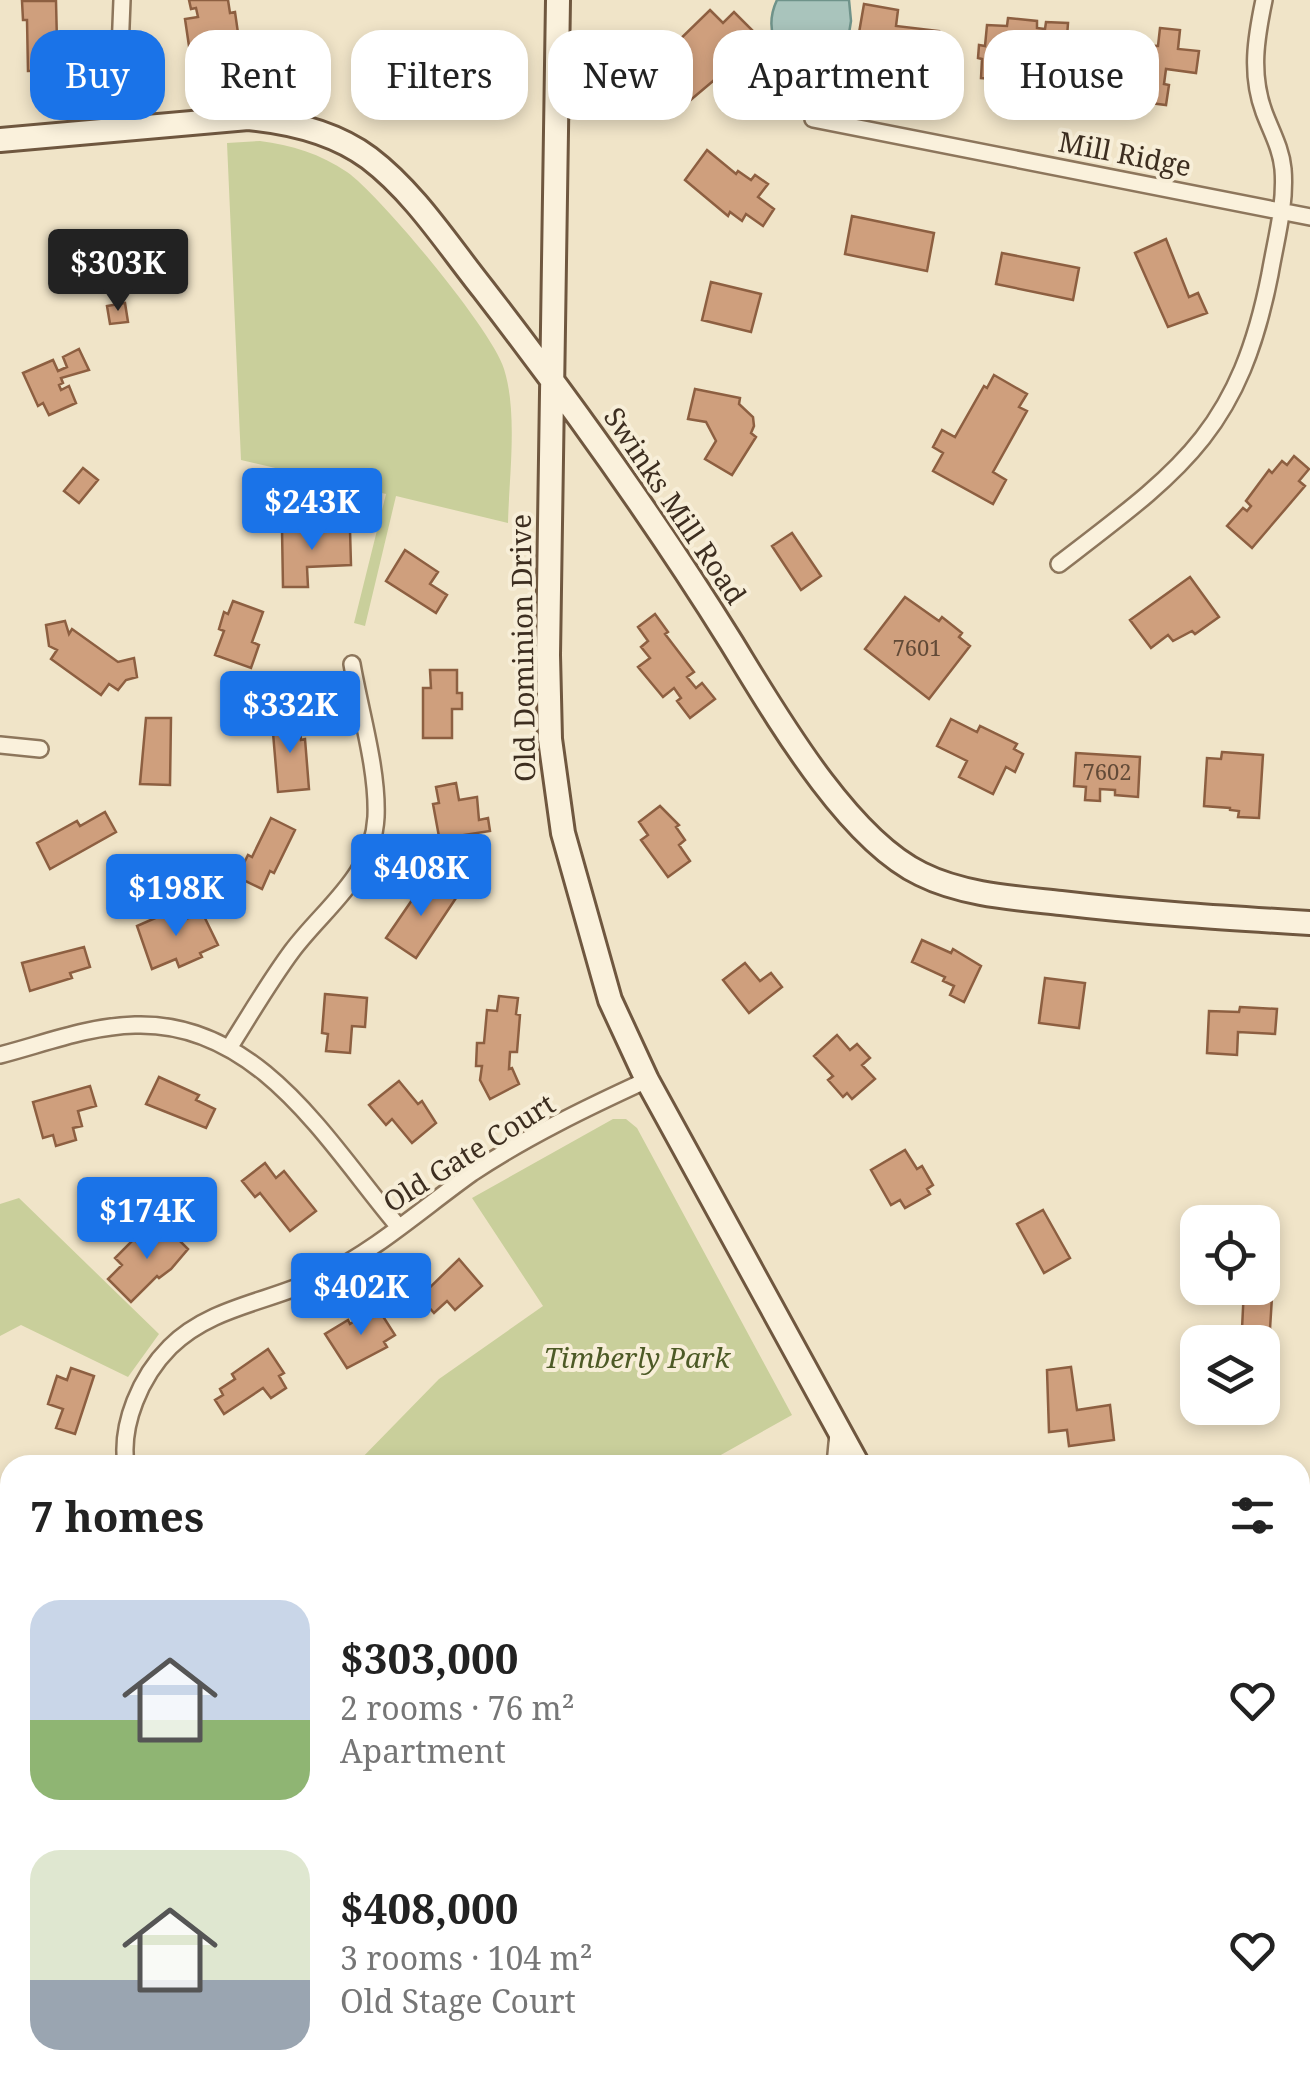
<!DOCTYPE html>
<html lang="en">
<head>
<meta charset="utf-8">
<style>
	:root { --surface:#fff; --page:#f2f2f2; --text:#222; --muted:#767676; --accent:#1a73e8 }
	body { margin:0; font-family:"Noto Serif",serif; background:var(--page); color:var(--text); height:100vh; display:flex; flex-direction:column; font-size:38px; white-space:nowrap }
	* { box-sizing:border-box; margin:0 }
	p { font-size:32px; color:var(--muted) }
	.icon { flex:none; width:55px; height:55px; fill:none; stroke:currentColor; stroke-width:2; stroke-linecap:round; stroke-linejoin:round }
	.map { position:relative; flex:1; overflow:hidden }
	.drawer { position:absolute; left:0px; top:1455px; width:1310px; height:642px; display:flex; flex-direction:column; background:var(--surface); border-radius:30px 30px 0 0; box-shadow:0 5px 15px #0003 }
	.drawer>* { flex:none }
	.banner { position:absolute; left:30px; top:30px; width:1250px; height:90px; display:flex; gap:20px }
	.tools { position:absolute; left:1180px; top:1205px; display:grid; gap:20px }
	.tools a { display:grid; place-items:center; width:100px; height:100px; border-radius:20px; background:var(--surface); box-shadow:0 5px 15px #0003; font-size:50px }
	.price { position:absolute; translate:-50% -85px; padding:0 22px; border-radius:10px; background:var(--accent); color:#fff; font-size:32px; line-height:65px; filter:drop-shadow(0 2px 5px #0008) }
	.price::after { content:''; position:absolute; left:50%; top:60px; width:30px; height:22px; margin-left:-15px; background:inherit; clip-path:polygon(0 0,100% 0,50% 100%) }
	.price.on { background:#222; color:#fff }
	ul { padding:0; list-style:none }
	li { display:flex; align-items:center; gap:30px; height:250px; padding:0 30px }
	li span { display:grid; place-items:center; flex:none; width:280px; height:200px; border-radius:30px; color:#555 }
	li>.icon { margin-inline-start:auto }
	span .icon { width:120px; height:120px; fill:#fffc; stroke-width:1 }
	li b { font-size:42px }
	h2 { display:flex; justify-content:space-between; align-items:center; height:120px; padding:0 30px; font-size:42px }
	.pill { padding:0 35px; border-radius:30px; background:var(--surface); box-shadow:0 5px 15px #0003; font-size:35px; line-height:90px }
	.pill.on { background:var(--accent); color:#fff }
	.map>svg:first-child { display:block }
	.green { fill:#c9cf9b }
	.water { fill:#a9c4bc; stroke:#6f938a; stroke-width:2.5 }
	.building { fill:#cf9f7d; stroke:#8d5f41; stroke-width:2.5 }
	.lines { fill:none; stroke-linecap:round; stroke-linejoin:round }
	.street-casing { stroke:#8d765c; stroke-width:20 }
	.secondary-casing { stroke:#6f573f; stroke-width:28 }
	.street { stroke:#faf1dc; stroke-width:15 }
	.secondary { stroke:#faf1dc; stroke-width:22 }
	.labels { text-anchor:middle; stroke-width:8; stroke-linejoin:round; paint-order:stroke }
	.number-label { font-size:22px; fill:#624a37 }
	.street-label { font-size:28px; fill:#3d2e20; stroke:#f7eed8 }
	.park-label { font-size:28px; font-style:italic; fill:#4d5a26; stroke:#f7eed8 }
</style>
</head>
<body>
<div class="map">
<svg width="1310" height="2096" viewBox="0 0 1310 2096">
	<rect width="100%" height="100%" fill="#f0e4c8"/>
	<path class="green" d="M260 141C291 145 321 154 347 172 381 196 493 331 504 369 518 413 509 477 508 523L396 496 365 626 354 623 386 494 241 460 227 143Z
		M613 1119H626L637 1128 792 1415 703 1465H355L439 1379 543 1306 472 1198Z
		M19 1198 159 1334 128 1377 21 1325 0 1336V1204Z
		M0 1632 10 1650V2088H297L294 2096H0Z"/>
	<path class="water" d="M777 0H849L851 21 846 52 820 70 798 72C775 55 764 27 777 0Z"/>
	<path class="building" d="M189 0H228L230 13 235 12 239 40 189 46 185 19 198 17 196 8 191 9Z
		M22 1H56L57 42H68V70L28 71 27 20H23Z
		M864 4 898 10 896 26 939 31 934 64 890 56 889 61 871 57 872 52 856 50Z
		M710 10 723 23 734 12 757 35 748 44 757 53 726 83 719 76 687 103 666 81 646 100 625 79 651 53 671 73 683 60 671 48Z
		M1008 18 1037 21V28L1045 29 1046 22 1068 23 1065 66H1019V62L1007 61 1005 80 981 78 982 59 978 58 979 45 985 46 987 25 1007 26Z
		M1160 28 1180 30 1178 49 1199 51 1196 73 1166 69 1164 84 1169 85 1166 105 1134 101 1136 88H1141L1144 45 1158 46Z
		M441 41 457 61 441 74 447 82 418 106 398 81 428 57 425 55Z
		M707 150 736 174 738 171 751 180 755 175 768 184 758 197 774 209 763 226 746 214 742 221 730 212 728 216 685 180Z
		M852 216 934 233 927 271 845 254Z
		M1166 239 1189 297 1198 293 1207 313 1168 327 1135 253Z
		M1002 253 1079 268 1073 300 996 284Z
		M711 282 761 294 751 332 702 320Z
		M125 303 128 322 110 324 107 306Z
		M79 349 89 370 61 378 63 383 59 385 61 390 69 386 76 403 49 415 43 403 38 406 23 373 53 360 58 371 67 367 63 357Z
		M994 375 1027 394 1019 407 1027 411 993 472 1006 480 993 504 933 471 943 453 933 447 942 430 955 437 984 386 987 388Z
		M695 389 740 398 739 404 753 417 754 426 751 433 756 437 732 475 705 459 716 441 706 422 688 419Z
		M1294 456 1309 469 1299 481 1305 486 1252 548 1227 526 1243 508 1247 511 1251 506 1246 501 1269 470 1272 473 1282 461 1287 465Z
		M83 468 98 480 79 503 64 491Z
		M305 528V531L350 530 351 565 307 567 308 587H283L282 529Z
		M792 533 821 576 801 590 772 546Z
		M405 550 438 572 430 584 447 595 436 613 386 581Z
		M1190 577 1219 617 1195 634 1192 631 1173 641 1168 635 1151 648 1130 620Z
		M905 597 939 621 942 617 962 633 959 637 970 646 929 699 865 649Z
		M233 601 263 612 252 642 259 645 251 668 215 655 224 631 219 629 224 612 228 614Z
		M655 614 668 632 665 634 694 672 687 677 696 688 702 683 715 699 690 718 677 701 681 698 674 688 663 697 638 667 650 658 641 647 648 641 638 627Z
		M65 621 69 634 72 629 118 662 134 658 137 677 126 680 118 690 109 684 101 695 51 659 57 650 49 646 46 625Z
		M430 670H457V693H462V709H452V738H423V688H431Z
		M146 718H171L170 785 140 784Z
		M299 719 301 740 305 739 309 789 278 792 272 721Z
		M951 719 977 732 980 726 1017 744 1014 749 1023 754 1015 772 1006 767 993 794 959 777 967 761 937 746Z
		M1222 752 1263 755 1259 818 1238 817 1239 811 1230 810V808L1204 806 1207 758 1221 759Z
		M1076 753 1140 757 1138 797 1115 795V790L1100 789V801L1085 800 1086 787 1074 786Z
		M456 783 459 800 477 797 479 820 488 818 490 831 464 835 468 853 451 856 448 841 440 842 433 804 439 803 436 787Z
		M660 806 679 825 676 827 685 840 679 845 690 861 668 877 641 840 648 835 639 822Z
		M105 812 116 832 50 869 37 843 77 821 80 826Z
		M271 818 295 830 274 873 270 871 262 889 237 877 248 855 252 857Z
		M430 880 456 898 416 958 386 938 412 900 415 903Z
		M169 912 174 924 202 912 218 945 200 953 202 957 179 967 176 959 152 969 137 926Z
		M922 940 951 953 953 949 981 966 964 1002 950 995 954 986 943 981 945 977 912 962Z
		M84 947 90 967 70 973 72 978 30 991 22 963Z
		M745 963 760 981 771 973 782 987 749 1013 723 980Z
		M1045 978 1085 983 1079 1028 1039 1023Z
		M325 994 367 998 365 1027 352 1026 350 1053 326 1051 328 1034 322 1033Z
		M499 996 518 998 516 1014 520 1015 517 1052H510L509 1069 512 1068 519 1084 490 1099 480 1080 482 1066H476L477 1043H484L487 1010 497 1011Z
		M1240 1007 1277 1009 1275 1034 1238 1032 1237 1055 1207 1053 1209 1011 1239 1012Z
		M837 1035 850 1050 857 1044 870 1058 862 1065 875 1079 852 1099 847 1093 843 1097 828 1080 833 1076 814 1056Z
		M159 1077 199 1095 196 1100 215 1109 206 1128 146 1104Z
		M399 1081 418 1104 422 1101 436 1123 412 1143 392 1119 386 1125 369 1105Z
		M90 1086 96 1106 78 1111 82 1126 73 1128 76 1140 56 1146 53 1135 43 1138 33 1102Z
		M905 1150 917 1169 922 1166 933 1185 927 1189 930 1194 905 1208 900 1200 891 1205 871 1170Z
		M265 1163 276 1178 284 1171 316 1211 290 1231 260 1193 255 1197 242 1181Z
		M1043 1210 1070 1258 1044 1273 1017 1224Z
		M164 1225 188 1249 171 1269 159 1278 157 1276 131 1302 108 1279 122 1265 115 1258 134 1239 142 1247Z
		M459 1259 482 1286 455 1310 447 1301 434 1313 420 1297Z
		M1262 1266H1267L1266 1280 1273 1281 1270 1329 1258 1328 1257 1342H1227V1329H1242L1244 1288H1262Z
		M377 1307 395 1335 384 1342 387 1347 347 1368 325 1334 348 1320 350 1324Z
		M268 1349 284 1373 279 1376 286 1388 271 1398 263 1388 224 1414 215 1400 223 1395 220 1389 235 1379 232 1374Z
		M1071 1367 1077 1410 1110 1405 1114 1440 1069 1446 1067 1430 1049 1432 1047 1370Z
		M71 1368 94 1376 75 1434 56 1428 63 1409 48 1404 57 1376 67 1380Z
		M1300 2013 1310 2018V2040L1300 2061Z
		M348 2088H382L388 2096H353Z"/>
	<g class="lines">
		<defs>
			<path id="street" d="M813 119 1310 217
				M117 128 122 0
				M1059 564C1180 471 1239 432 1270 274 1276 239 1286 204 1283 169 1281 148 1271 131 1264 112 1250 74 1256 38 1264 0
				M0 745 40 749
				M229 1048C250 1015 269 982 292 951 325 907 373 876 376 817 378 769 360 711 352 664
				M0 1055C43 1044 89 1026 135 1025 259 1021 328 1143 398 1226
				M126 1465C120 1424 141 1376 170 1347 211 1306 271 1302 321 1277 375 1251 423 1208 472 1173 526 1137 588 1107 647 1080
				M835 1465 838 1433
				M521 2088H585L626 2096
				M1028 2096 1032 2088"/>
			<path id="secondary" d="M558 0 548 655 550 739 563 833 610 1000 647 1080 858 1465
				M0 140 248 118C290 122 334 132 369 158 415 193 447 244 483 289 571 403 655 520 731 642 774 712 846 838 921 874 963 895 1015 898 1061 903 1144 913 1227 918 1310 923
				M1153 2088 1156 2096"/>
		</defs>
		<use href="#street" class="street-casing"/>
		<use href="#secondary" class="secondary-casing"/>
		<use href="#street" class="street"/>
		<use href="#secondary" class="secondary"/>
	</g>
	<g class="labels">
		<g class="number-label">
			<text x="917" y="656">7601</text>
			<text x="1107" y="780">7602</text>
		</g>
		<g class="street-label">
			<text transform="translate(1125 154) rotate(11)" y="10">Mill Ridge</text>
			<text transform="translate(675 506) rotate(56)" y="10">Swinks Mill Road</text>
			<text transform="translate(523 648) rotate(-91)" y="10">Old Dominion Drive</text>
			<text transform="translate(469 1153) rotate(-32)" y="10">Old Gate Court</text>
		</g>
		<g class="park-label">
			<text x="637" y="1368">Timberly Park</text>
		</g>
	</g>
</svg>
<div class="tools">
<a><svg class="icon" aria-label="locate" viewBox="0 0 24 24"><circle cx="12" cy="12" r="6"/><path d="M12 2v4M12 18v4M2 12h4M18 12h4"/></svg></a>
<a><svg class="icon" aria-label="layers" viewBox="0 0 24 24"><path d="M12 4l9 5-9 5-9-5zM3 14l9 5 9-5"/></svg></a>
</div>
<b class="price on" style="left:118px;top:314px">$303K</b>
<b class="price" style="left:312px;top:553px">$243K</b>
<b class="price" style="left:290px;top:756px">$332K</b>
<b class="price" style="left:421px;top:919px">$408K</b>
<b class="price" style="left:176px;top:939px">$198K</b>
<b class="price" style="left:147px;top:1262px">$174K</b>
<b class="price" style="left:361px;top:1338px">$402K</b>
<div class="banner">
<a class="pill on">Buy</a>
<a class="pill">Rent</a>
<a class="pill">Filters</a>
<a class="pill">New</a>
<a class="pill">Apartment</a>
<a class="pill">House</a>
</div>
<section class="drawer">
<h2>7 homes<svg class="icon" aria-label="filters" viewBox="0 0 24 24"><path d="M4 7h16M4 17h16"/><circle cx="9" cy="7" r="2"/><circle cx="15" cy="17" r="2"/></svg></h2>
<ul>
<li><span style="background:linear-gradient(#c9d6e8 60%,#8fb573 0)"><svg class="icon" aria-label="home" viewBox="0 0 24 24"><path d="M3 11l9-7 9 7M6 9v11h12V9"/></svg></span><div><b>$303,000</b><p>2 rooms · 76 m²</p><p>Apartment</p></div><svg class="icon" aria-label="heart" viewBox="0 0 24 24"><path d="M12 20l-8-8c-3-5 5-10 8-4 3-6 11-1 8 4z"/></svg></li>
<li><span style="background:linear-gradient(#dfe7d0 65%,#9aa5b1 0)"><svg class="icon" aria-label="home" viewBox="0 0 24 24"><path d="M3 11l9-7 9 7M6 9v11h12V9"/></svg></span><div><b>$408,000</b><p>3 rooms · 104 m²</p><p>Old Stage Court</p></div><svg class="icon" aria-label="heart" viewBox="0 0 24 24"><path d="M12 20l-8-8c-3-5 5-10 8-4 3-6 11-1 8 4z"/></svg></li>
</ul>
</section>
</div>
</body>
</html>
